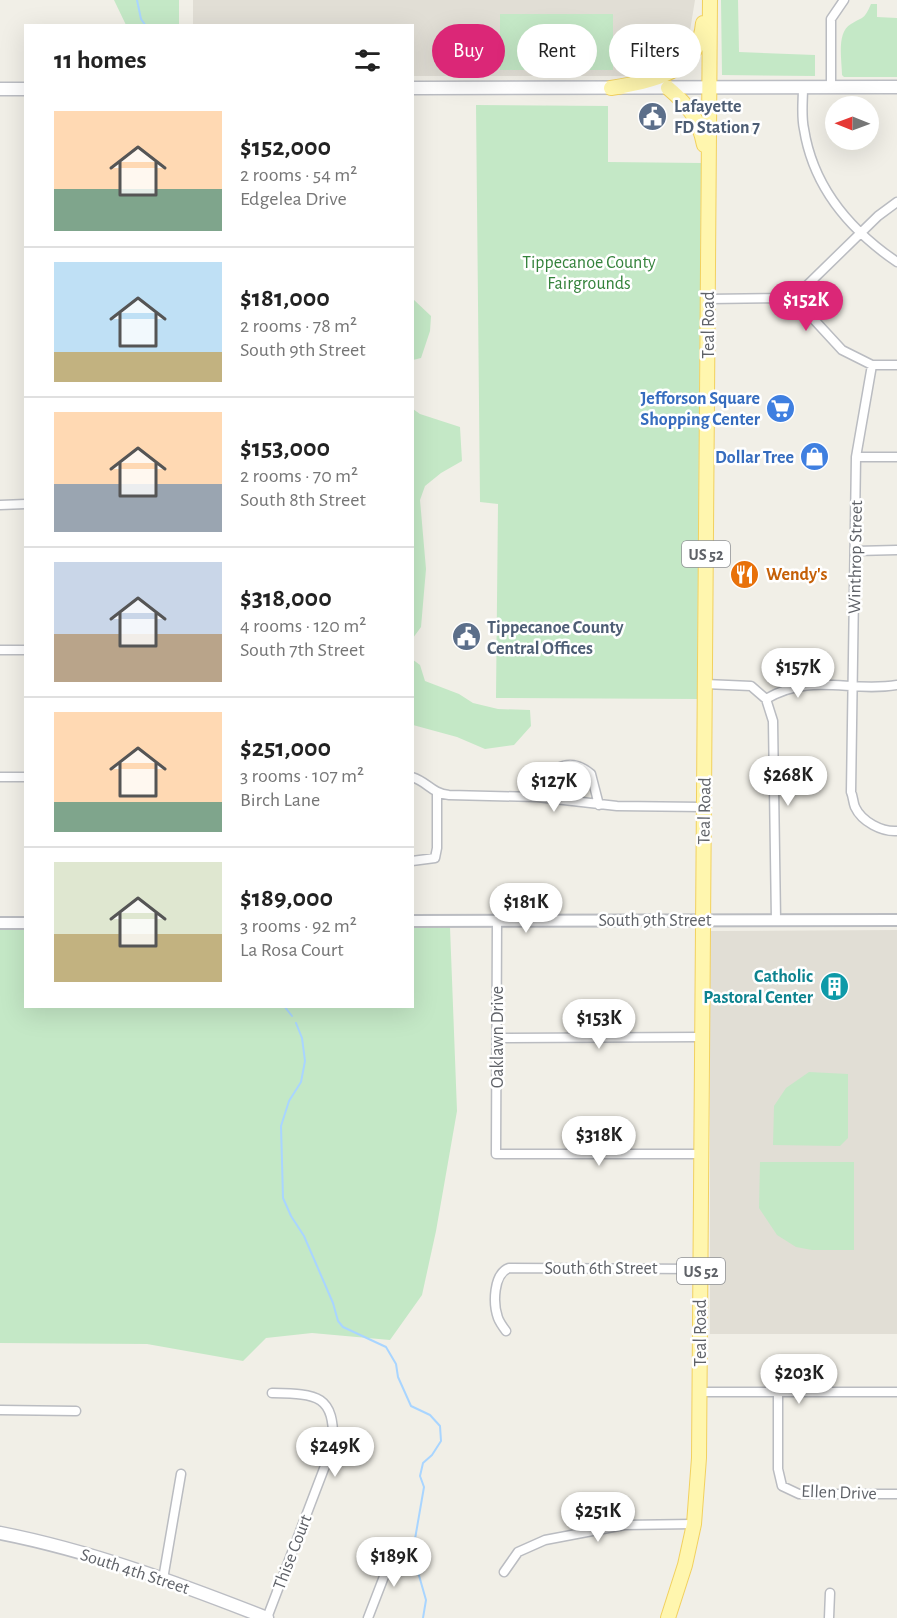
<!DOCTYPE html>
<html lang="en">
<head>
<meta charset="utf-8">
<style>
	:root { --surface:#fff; --page:#f6f6f6; --text:#222; --muted:#767676; --line:#e0e0e0; --accent:#db2777 }
	body { margin:0; font-family:"Alegreya Sans",sans-serif; background:var(--page); color:var(--text); height:100vh; display:flex; flex-direction:column; font-size:22px; white-space:nowrap }
	* { box-sizing:border-box; margin:0 }
	p { font-size:20px; color:var(--muted) }
	.icon { flex:none; width:33px; height:33px; fill:none; stroke:currentColor; stroke-width:2; stroke-linecap:round; stroke-linejoin:round }
	.map { position:relative; flex:1; overflow:hidden }
	.side { position:absolute; left:24px; top:24px; width:390px; height:984px; display:flex; flex-direction:column; background:var(--surface); border-radius:0px; box-shadow:0 6px 24px #0002 }
	.side>* { flex:none }
	.guide { position:absolute; left:432px; top:24px; width:375px; height:54px; display:flex; gap:12px }
	.needle { width:39px; rotate:271deg }
	.fabs { position:absolute; left:825px; top:96px; display:grid; gap:12px }
	.fabs a { display:grid; place-items:center; width:54px; height:54px; border-radius:50%; background:var(--surface); box-shadow:0 6px 24px #0002; font-size:30px }
	.price { position:absolute; translate:-50% -51px; padding:0 14px; border-radius:21px; background:#fff; color:#222; font-size:20px; line-height:39px; filter:drop-shadow(0 2px 3px #0008) }
	.price::after { content:''; position:absolute; left:50%; top:36px; width:18px; height:14px; margin-left:-9px; background:inherit; clip-path:polygon(0 0,100% 0,50% 100%) }
	.price.on { background:var(--accent); color:#fff }
	ul { padding:0; list-style:none }
	li { display:flex; align-items:center; gap:18px; height:150px; padding:0 30px }
	li+li { border-top:2px solid var(--line) }
	li span { display:grid; place-items:center; flex:none; width:168px; height:120px; border-radius:0px; color:#555 }
	li>.icon { margin-inline-start:auto }
	span .icon { width:72px; height:72px; fill:#fffc; stroke-width:1 }
	li b { font-size:26px }
	h2 { display:flex; justify-content:space-between; align-items:center; height:72px; padding:0 30px; font-size:26px }
	.chip { padding:0 21px; border-radius:27px; background:var(--surface); box-shadow:0 6px 24px #0002; font-size:21px; line-height:54px }
	.chip.on { background:var(--accent); color:#fff }
	.map>svg:first-child { display:block }
	.education { fill:#e1ded5 }
	.green { fill:#c4e8c6 }
	.lines { fill:none; stroke-linecap:round; stroke-linejoin:round }
	.stream { stroke:#a9d5ff; stroke-width:2 }
	.minor-casing { stroke:#babcc1; stroke-width:11 }
	.tertiary-casing { stroke:#babcc1; stroke-width:14 }
	.secondary-casing { stroke:#bbbdc3; stroke-width:15 }
	.primary-casing { stroke:#f2d15f; stroke-width:16 }
	.minor { stroke:#fff; stroke-width:8 }
	.tertiary { stroke:#fff; stroke-width:10 }
	.secondary { stroke:#fff; stroke-width:12 }
	.primary { stroke:#fff6ae; stroke-width:14 }
	.labels { text-anchor:middle; stroke-width:5; stroke-linejoin:round; paint-order:stroke }
	.shield { fill:#fff; stroke:#8f9195; stroke-width:1.5 }
	.shield-label { font-size:16px; font-weight:bold; fill:#5f6268 }
	.service-label { font-size:18px; font-weight:bold; fill:#4e5e75; stroke:#fff; text-anchor:start }
	.park-label { font-size:18px; fill:#34823b; stroke:#fff }
	.street-label { font-size:18px; fill:#5f6268; stroke:#fff }
	.shop-label { font-size:18px; font-weight:bold; fill:#366cbe; stroke:#fff; text-anchor:end }
	.food-label { font-size:18px; font-weight:bold; fill:#c56008; stroke:#fff; text-anchor:start }
	.culture-label { font-size:18px; font-weight:bold; fill:#0d838f; stroke:#fff; text-anchor:end }
</style>
</head>
<body>
<div class="map">
<svg width="897" height="1618" viewBox="0 0 897 1618">
	<rect width="100%" height="100%" fill="#f1efe7"/>
	<path class="education" d="M193 0H695L688 43 669 66 659 70 627 76H413L412 26 193 25Z
		M897 930V1334H710V931Z"/>
	<path class="green" d="M114 0H179V25H126Z
		M721 0H738L739 52 815 55V76L722 75Z
		M871 4H877V17L897 18V77H844L842 75C842 61 836 32 851 24 864 16 864 20 871 4Z
		M500 14H613V70H500Z
		M476 105 608 106V162L701 163 697 699 496 698 498 504 480 502Z
		M413 299 431 316 430 331 421 358 413 360Z
		M413 409 420 414 460 427 462 461 441 473 425 486 420 500 426 569 421 627 413 638Z
		M412 659 420 665 425 681 459 694 473 703 498 709 530 710 531 726 514 745 485 749 457 737 413 725Z
		M413 927H450L457 1111 436 1231 422 1295 390 1340 312 1333 266 1338 243 1361 147 1344 0 1343V930H25L26 1006H412Z
		M809 1072 848 1074V1138L840 1146 773 1145 774 1106 786 1088Z
		M760 1162H854V1250H812L796 1247 777 1235 759 1208Z"/>
	<g class="lines">
		<path class="stream" d="M137 0 141 19 146 26
			M284 1006 292 1016
			M296 1023 302 1038 305 1061 301 1082 289 1101 281 1126 283 1198 291 1216 304 1236 333 1303 338 1321 343 1327 386 1347 396 1364 398 1377 411 1406 430 1415 440 1426 441 1441 432 1455 423 1463 420 1476 424 1487 415 1539 414 1558 426 1600 423 1618"/>
		<defs>
			<path id="minor" d="M803 87C803 101 801 116 804 129 813 186 850 230 897 262
				M831 87V19L844 0
				M794 298 878 216 897 202
				M708 299 794 298 842 350 872 365H897
				M872 365 856 457 851 792C853 796 853 802 855 807 862 822 882 832 897 831
				M856 457H897
				M0 505 26 504
				M856 551 897 550
				M0 650H26
				M705 684 751 686 766 699C811 672 850 693 897 685
				M766 699 773 721 776 920
				M0 777H26
				M412 777C428 782 431 793 449 795L537 797 617 806 704 807
				M537 797C544 772 567 753 591 774L599 805
				M412 861 435 858 437 848V794
				M497 920 496 1154H701
				M497 1038 701 1037
				M506 1331C503 1327 500 1323 498 1318 493 1304 493 1274 509 1268L701 1269
				M700 1392H897
				M778 1392V1469L782 1486 799 1494H897
				M0 1410 76 1411
				M504 1572 518 1552 545 1540 624 1525 694 1524
				M163 1579 181 1474
				M267 1618 333 1445C335 1394 317 1394 272 1393
				M368 1618 395 1548
				M829 1618 830 1593"/>
			<path id="tertiary" d="M412 921 897 920
				M0 923H26"/>
			<path id="secondary" d="M412 88 897 87
				M0 89H26
				M0 1533C92 1551 180 1584 267 1618"/>
			<path id="primary" d="M611 88C652 81 699 73 703 23
				M668 88C688 105 699 119 704 145
				M668 1618 685 1565 694 1524 699 1458 710 0"/>
		</defs>
		<use href="#minor" class="minor-casing"/>
		<use href="#tertiary" class="tertiary-casing"/>
		<use href="#secondary" class="secondary-casing"/>
		<use href="#primary" class="primary-casing"/>
		<use href="#minor" class="minor"/>
		<use href="#tertiary" class="tertiary"/>
		<use href="#secondary" class="secondary"/>
		<use href="#primary" class="primary"/>
	</g>
	<defs>
		<symbol id="civic-disc" viewBox="-11 -11 22 22"><circle r="9.5" fill="#5c6f8a" stroke="#fff"/><path d="M-.6-6.5H3V-4.5H.6V-3L4-1V1h2V6H-6V1h2V-1L-.6-3ZM-1.2 2.5V6h2.4V2.5Z" fill="#fff"/></symbol>
		<symbol id="supermarket-disc" viewBox="-11 -11 22 22"><circle r="9.5" fill="#3f7fe0" stroke="#fff"/><path d="M-6-5.5h2.5l.6 2H6L4.5 2H-2.5L-4.4-4H-6ZM-1.5 3.2a1.3 1.3 0 1 0 .1 0ZM3 3.2a1.3 1.3 0 1 0 .1 0Z" fill="#fff"/></symbol>
		<symbol id="shop-disc" viewBox="-11 -11 22 22"><circle r="9.5" fill="#3f7fe0" stroke="#fff"/><path d="M-5-2.5h2.3a2.7 3.5 0 0 1 5.4 0H5L5.5 6h-11ZM-1.5-2.5h3a1.5 2.3 0 0 0-3 0Z" fill="#fff"/></symbol>
		<symbol id="restaurant-disc" viewBox="-11 -11 22 22"><circle r="9.5" fill="#e8710a" stroke="#fff"/><path d="M-5-6h1v4h1v-4h1v4h1v-4h1v5L-1.5 .5V6h-2V.5L-5-1ZM5-6V6H3V1.5H1.5Q1.5-4 5-6Z" fill="#fff"/></symbol>
		<symbol id="building-disc" viewBox="-11 -11 22 22"><circle r="9.5" fill="#0f9aa8" stroke="#fff"/><path d="M-4-6H4V6H1V3H-1V6H-4ZM-2.5-4.3h1.7v1.8h-1.7ZM.8-4.3h1.7v1.8H.8ZM-2.5-1h1.7V.8h-1.7ZM.8-1h1.7V.8H.8Z" fill="#fff"/></symbol>
	</defs>
	<g fill-rule="evenodd">
		<use href="#civic-disc" x="636" y="100" width="33" height="33"/>
		<use href="#supermarket-disc" x="764" y="392" width="33" height="33"/>
		<use href="#shop-disc" x="798" y="440" width="33" height="33"/>
		<use href="#restaurant-disc" x="728" y="558" width="33" height="33"/>
		<use href="#civic-disc" x="450" y="620" width="33" height="33"/>
		<use href="#building-disc" x="818" y="970" width="33" height="33"/>
	</g>
	<g class="labels">
		<g class="shield">
			<rect x="682" y="541" width="48" height="26" rx="4.5"/>
			<rect x="677" y="1258" width="48" height="26" rx="4.5"/>
		</g>
		<g class="shield-label">
			<text x="706" y="560">US 52</text>
			<text x="701" y="1277">US 52</text>
		</g>
		<g class="service-label">
			<text x="674" y="112">Lafayette<tspan x="674" dy="21">FD Station 7</tspan></text>
			<text x="487" y="633">Tippecanoe County<tspan x="487" dy="21">Central Offices</tspan></text>
		</g>
		<g class="park-label">
			<text x="589" y="268">Tippecanoe County<tspan x="589" dy="21">Fairgrounds</tspan></text>
		</g>
		<g class="street-label">
			<text transform="translate(708 325) rotate(-90)" y="6">Teal Road</text>
			<text transform="translate(855 557) rotate(-89)" y="6">Winthrop Street</text>
			<text transform="translate(704 811) rotate(-89)" y="6">Teal Road</text>
			<text x="655" y="926">South 9th Street</text>
			<text transform="translate(497 1037) rotate(-90)" y="6">Oaklawn Drive</text>
			<text x="601" y="1274">South 6th Street</text>
			<text transform="translate(700 1333) rotate(-90)" y="6">Teal Road</text>
			<text transform="translate(839 1492) rotate(2)" y="6">Ellen Drive</text>
			<text transform="translate(292 1552) rotate(-69)" y="6">Thise Court</text>
			<text transform="translate(135 1571) rotate(18)" y="6">South 4th Street</text>
		</g>
		<g class="shop-label">
			<text x="760" y="404">Jefforson Square<tspan x="760" dy="21">Shopping Center</tspan></text>
			<text x="794" y="463">Dollar Tree</text>
		</g>
		<g class="food-label">
			<text x="766" y="580">Wendy's</text>
		</g>
		<g class="culture-label">
			<text x="813" y="982">Catholic<tspan x="813" dy="21">Pastoral Center</tspan></text>
		</g>
	</g>
</svg>
<div class="fabs">
<a><svg class="needle" viewBox="-14 -14 28 28"><path d="M0-13l5 13h-10z" fill="#e53935"/><path d="M0 13l5-13h-10z" fill="#767676"/></svg></a>
</div>
<b class="price on" style="left:806px;top:332px">$152K</b>
<b class="price" style="left:798px;top:699px">$157K</b>
<b class="price" style="left:788px;top:807px">$268K</b>
<b class="price" style="left:554px;top:813px">$127K</b>
<b class="price" style="left:526px;top:934px">$181K</b>
<b class="price" style="left:599px;top:1050px">$153K</b>
<b class="price" style="left:599px;top:1167px">$318K</b>
<b class="price" style="left:799px;top:1405px">$203K</b>
<b class="price" style="left:335px;top:1478px">$249K</b>
<b class="price" style="left:598px;top:1543px">$251K</b>
<b class="price" style="left:394px;top:1588px">$189K</b>
<div class="guide">
<a class="chip on">Buy</a>
<a class="chip">Rent</a>
<a class="chip">Filters</a>
</div>
<section class="side">
<h2>11 homes<svg class="icon" aria-label="filters" viewBox="0 0 24 24"><path d="M4 7h16M4 17h16"/><circle cx="9" cy="7" r="2"/><circle cx="15" cy="17" r="2"/></svg></h2>
<ul>
<li><span style="background:linear-gradient(#ffd9b3 65%,#7fa58c 0)"><svg class="icon" aria-label="home" viewBox="0 0 24 24"><path d="M3 11l9-7 9 7M6 9v11h12V9"/></svg></span><div><b>$152,000</b><p>2 rooms · 54 m²</p><p>Edgelea Drive</p></div></li>
<li><span style="background:linear-gradient(#bfe0f5 75%,#c2b280 0)"><svg class="icon" aria-label="home" viewBox="0 0 24 24"><path d="M3 11l9-7 9 7M6 9v11h12V9"/></svg></span><div><b>$181,000</b><p>2 rooms · 78 m²</p><p>South 9th Street</p></div></li>
<li><span style="background:linear-gradient(#ffd9b3 60%,#9aa5b1 0)"><svg class="icon" aria-label="home" viewBox="0 0 24 24"><path d="M3 11l9-7 9 7M6 9v11h12V9"/></svg></span><div><b>$153,000</b><p>2 rooms · 70 m²</p><p>South 8th Street</p></div></li>
<li><span style="background:linear-gradient(#c9d6e8 60%,#b9a48a 0)"><svg class="icon" aria-label="home" viewBox="0 0 24 24"><path d="M3 11l9-7 9 7M6 9v11h12V9"/></svg></span><div><b>$318,000</b><p>4 rooms · 120 m²</p><p>South 7th Street</p></div></li>
<li><span style="background:linear-gradient(#ffd9b3 75%,#7fa58c 0)"><svg class="icon" aria-label="home" viewBox="0 0 24 24"><path d="M3 11l9-7 9 7M6 9v11h12V9"/></svg></span><div><b>$251,000</b><p>3 rooms · 107 m²</p><p>Birch Lane</p></div></li>
<li><span style="background:linear-gradient(#dfe7d0 60%,#c2b280 0)"><svg class="icon" aria-label="home" viewBox="0 0 24 24"><path d="M3 11l9-7 9 7M6 9v11h12V9"/></svg></span><div><b>$189,000</b><p>3 rooms · 92 m²</p><p>La Rosa Court</p></div></li>
</ul>
</section>
</div>
</body>
</html>
